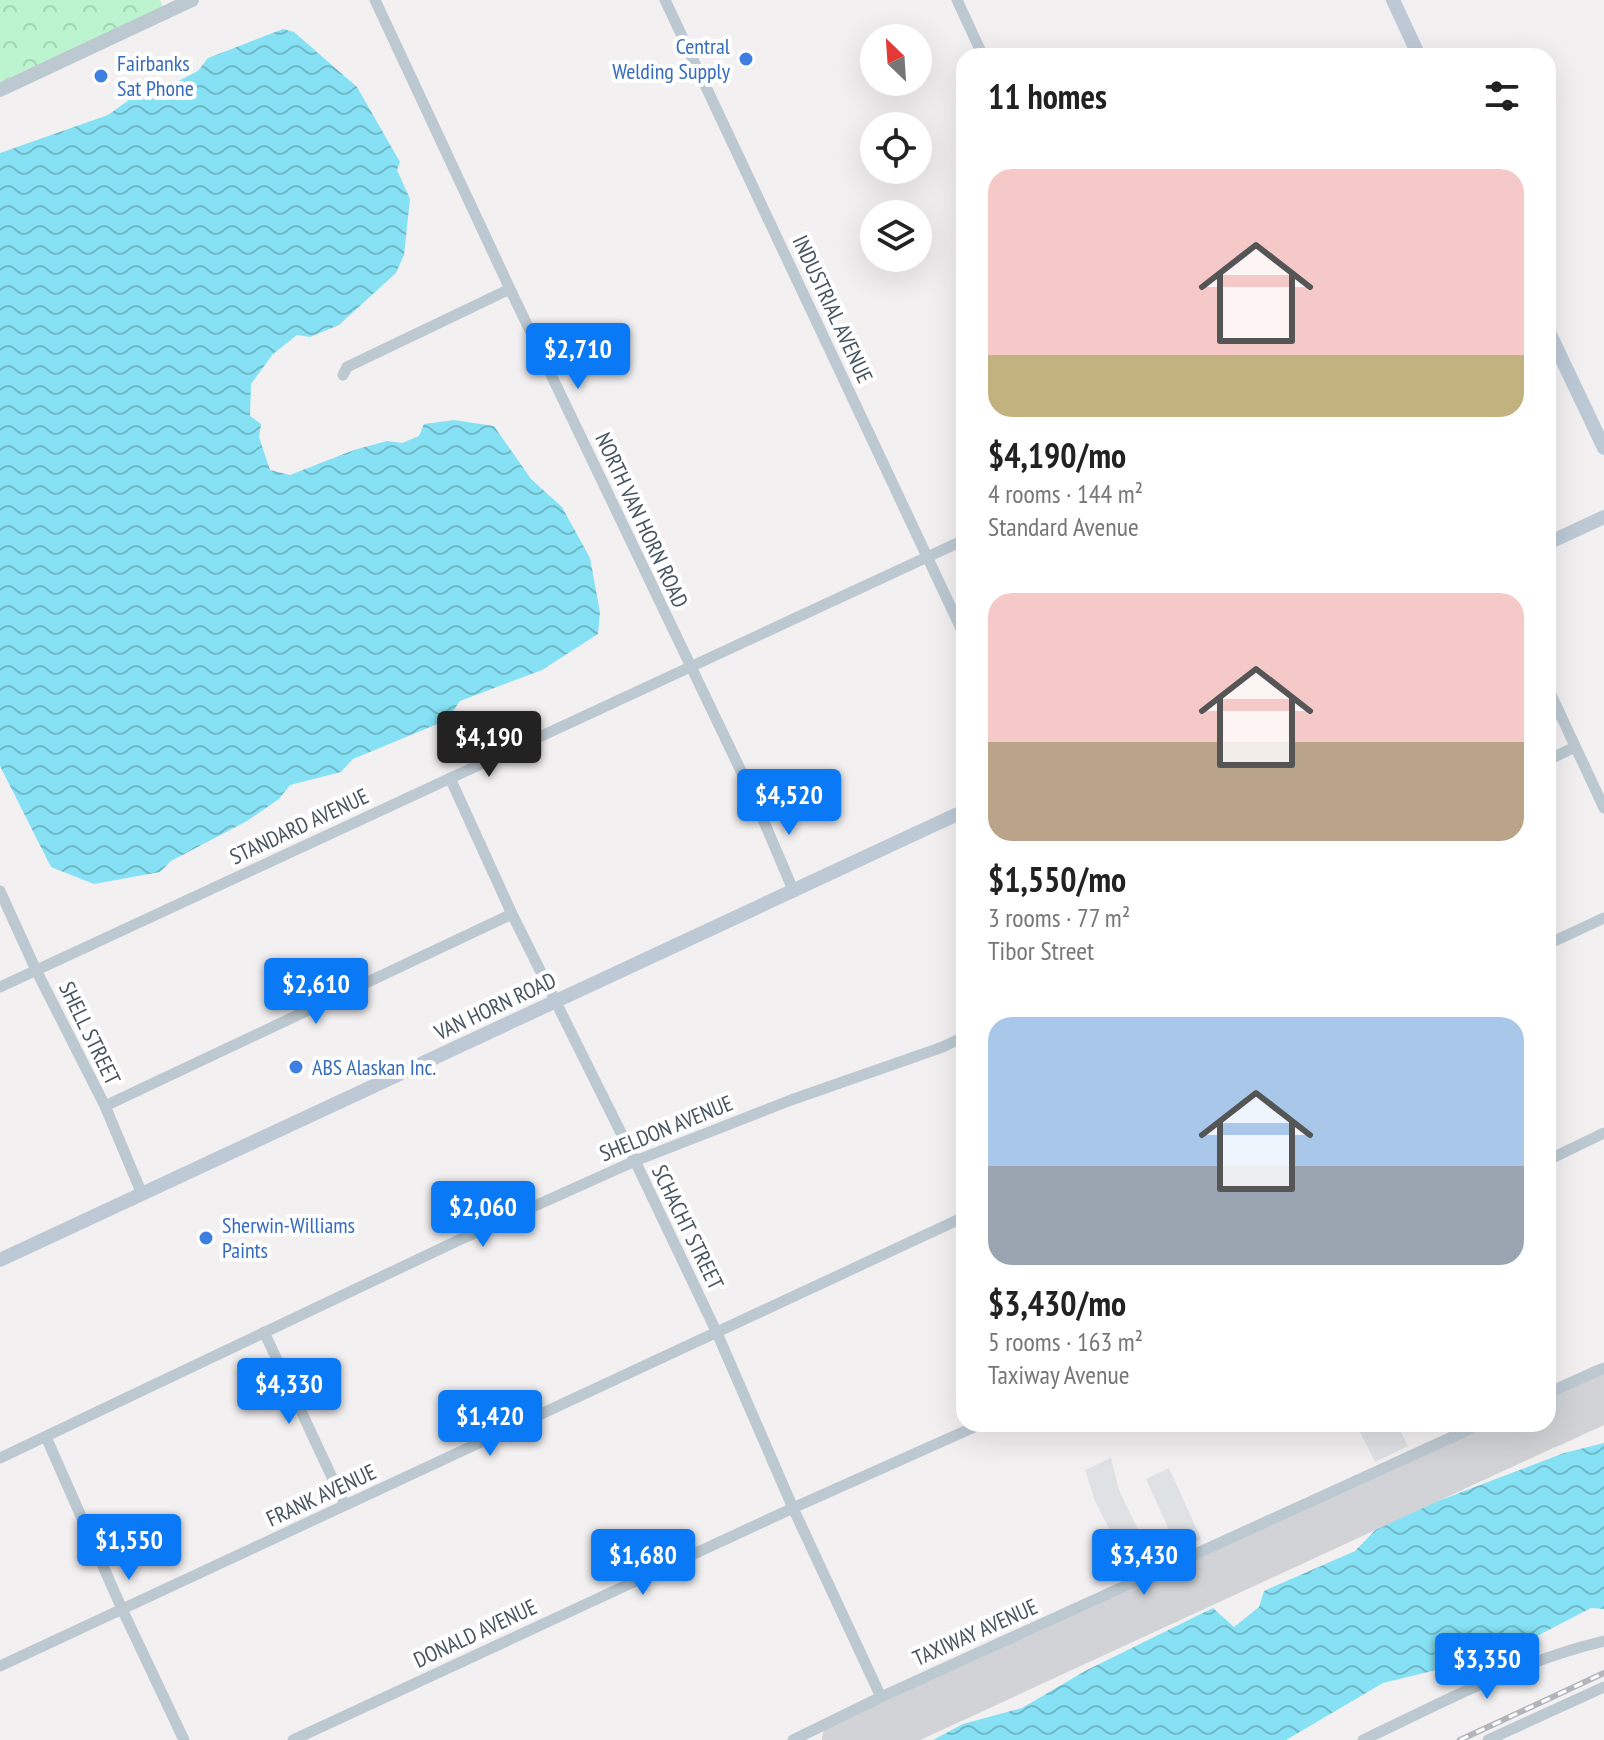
<!DOCTYPE html>
<html lang="en">
<head>
<meta charset="utf-8">
<style>
	:root { --surface:#fff; --page:#f2f2f2; --text:#222; --muted:#767676; --accent:#0979f5 }
	body { margin:0; font-family:"PT Sans Narrow",sans-serif; background:var(--page); color:var(--text); height:100vh; display:flex; flex-direction:column; font-size:30px; white-space:nowrap }
	* { box-sizing:border-box; margin:0 }
	p { font-size:26px; color:var(--muted) }
	.icon { flex:none; width:44px; height:44px; fill:none; stroke:currentColor; stroke-width:2; stroke-linecap:round; stroke-linejoin:round }
	.map { position:relative; flex:1; overflow:hidden }
	.side { position:absolute; left:956px; top:48px; width:600px; height:1384px; display:flex; flex-direction:column; background:var(--surface); border-radius:24px; box-shadow:0 8px 32px #0002 }
	.side>* { flex:none }
	.needle { width:52px; rotate:335deg }
	.tools { position:absolute; left:860px; top:24px; display:grid; gap:16px }
	.tools a { display:grid; place-items:center; width:72px; height:72px; border-radius:50%; background:var(--surface); box-shadow:0 8px 32px #0002; font-size:40px }
	.price { position:absolute; translate:-50% -68px; padding:0 18px; border-radius:8px; background:var(--accent); color:#fff; font-size:26px; line-height:52px; filter:drop-shadow(0 2px 4px #0008) }
	.price::after { content:''; position:absolute; left:50%; top:48px; width:24px; height:18px; margin-left:-12px; background:inherit; clip-path:polygon(0 0,100% 0,50% 100%) }
	.price.current { background:#222; color:#fff }
	ul { padding:0; list-style:none }
	li { display:grid; align-content:center; gap:16px; height:424px; padding:0 32px }
	li span { display:grid; place-items:center; height:248px; border-radius:24px; color:#555 }
	li>.icon { margin-inline-start:auto }
	span .icon { width:144px; height:144px; fill:#fffc; stroke-width:1 }
	li b { font-size:34px }
	h2 { display:flex; justify-content:space-between; align-items:center; height:96px; padding:0 32px; font-size:34px }
	.map>svg:first-child { display:block }
	.airport { fill:#dfe2e5 }
	.park { fill:url(#park-crowns) }
	.water { fill:url(#water-waves) }
	.lines { fill:none; stroke-linecap:round; stroke-linejoin:round }
	.runway { stroke:#d2d3d6; stroke-width:58 }
	.minor { stroke:#bdc9d1; stroke-width:11 }
	.tertiary { stroke:#bdc9d1; stroke-width:14 }
	.secondary { stroke:#bdcad6; stroke-width:14 }
	.rail-casing { stroke:#b2b6bb; stroke-width:6 }
	.rail { stroke:#fff; stroke-width:3; stroke-dasharray:9; stroke-linecap:butt }
	.shop-dot { fill:#3f7fe0; stroke:#fff; stroke-width:3 }
	.labels { text-anchor:middle; stroke-width:8; stroke-linejoin:round; paint-order:stroke }
	.shop-label { font-size:22px; fill:#366cbe; stroke:#fff; text-anchor:start }
	.street-label { font-size:22px; fill:#475560; stroke:#fff }
</style>
</head>
<body>
<div class="map">
<svg width="1604" height="1740" viewBox="0 0 1604 1740">
	<defs>
		<pattern id="park-crowns" width="20" height="18" patternUnits="userSpaceOnUse" patternTransform="scale(2)"><rect width="20" height="18" fill="#bcf4cf"/><path d="M2 6a3 3 0 1 1 6 0M12 15a3 3 0 1 1 6 0" fill="none" stroke="#a3d3b4"/></pattern>
		<pattern id="water-waves" width="16" height="10" patternUnits="userSpaceOnUse" patternTransform="scale(2)"><rect width="16" height="10" fill="#86e1f4"/><path d="M0 5q4-4 8 0t8 0" fill="none" stroke="#6fb9c9"/></pattern>
	</defs>
	<rect width="100%" height="100%" fill="#f3f0f1"/>
	<path class="airport" d="M1356 1424H1397L1408 1446 1375 1462Z
		M1111 1458 1119 1490 1155 1565 1133 1576 1095 1501 1085 1470Z
		M1169 1468 1201 1539 1178 1550 1146 1479Z"/>
	<path class="park" d="M0 0H160L163 7 0 82Z"/>
	<path class="water" d="M283 29 294 32 357 87 400 162 397 170 410 199 404 255 396 273 339 325 310 337 297 335 273 354 251 384 250 416 261 424 259 437 270 470 290 475 354 450 387 441 402 443 419 436 424 424 454 420 494 426 531 479 562 507 590 558 600 612 598 634 542 670 460 701 447 720 353 759 341 772 290 785 279 799 247 821 171 861 160 872 94 884 51 867 0 766V153L108 115 136 95 155 93 198 71 208 58Z
		M1604 1443V1609L1591 1608 1502 1654 1383 1683 1286 1740H933L963 1724 1022 1708 1085 1671 1213 1608 1234 1627 1259 1607 1264 1591 1355 1551 1383 1522 1564 1453Z"/>
	<g class="lines">
		<path class="runway" d="M1548 1419 1604 1393
			M851 1740 1536 1424"/>
		<path class="minor" d="M375 0 510 289 753 796 794 892
			M665 0 964 635
			M957 0 983 56
			M343 375 347 367 510 289
			M1548 688 1604 808
			M1548 760 1575 747
			M450 778 512 914 635 1161 717 1333 793 1508 881 1697
			M0 891 36 970 105 1106 142 1194
			M1548 944 1604 918
			M0 987 964 540
			M105 1106 512 914
			M1548 1160 1604 1133
			M264 1332 345 1505
			M1548 1393 1604 1368
			M46 1437 122 1609 184 1740
			M0 1458 459 1240 635 1161 791 1100 940 1048 964 1037
			M0 1666 964 1217
			M293 1740 793 1508 981 1424
			M793 1740 881 1697 1481 1424
			M1363 1740C1441 1703 1519 1661 1604 1641
			M1488 1740 1604 1687"/>
		<path class="tertiary" d="M0 90 192 0"/>
		<path class="secondary" d="M1393 0 1419 56
			M1548 330 1604 448
			M1548 543 1604 517
			M0 1260 964 811"/>
		<defs>
			<path id="rail" d="M1460 1740 1604 1673"/>
		</defs>
		<use href="#rail" class="rail-casing"/>
		<use href="#rail" class="rail"/>
	</g>
	<g class="shop-dot">
		<circle cx="746" cy="59" r="8"/>
		<circle cx="101" cy="76" r="8"/>
		<circle cx="296" cy="1067" r="8"/>
		<circle cx="206" cy="1238" r="8"/>
	</g>
	<g class="labels">
		<g class="shop-label">
			<text x="730" y="54" text-anchor="end">Central<tspan x="730" dy="25">Welding Supply</tspan></text>
			<text x="117" y="71">Fairbanks<tspan x="117" dy="25">Sat Phone</tspan></text>
			<text x="312" y="1075">ABS Alaskan Inc.</text>
			<text x="222" y="1233">Sherwin-Williams<tspan x="222" dy="25">Paints</tspan></text>
		</g>
		<g class="street-label">
			<text transform="translate(833 309) rotate(65)" y="8">INDUSTRIAL AVENUE</text>
			<text transform="translate(642 520) rotate(65)" y="8">NORTH VAN HORN ROAD</text>
			<text transform="translate(299 826) rotate(-25)" y="8">STANDARD AVENUE</text>
			<text transform="translate(495 1006) rotate(-25)" y="8">VAN HORN ROAD</text>
			<text transform="translate(90 1033) rotate(64)" y="8">SHELL STREET</text>
			<text transform="translate(666 1128) rotate(-22)" y="8">SHELDON AVENUE</text>
			<text transform="translate(688 1227) rotate(64)" y="8">SCHACHT STREET</text>
			<text transform="translate(321 1495) rotate(-25)" y="8">FRANK AVENUE</text>
			<text transform="translate(975 1632) rotate(-24)" y="8">TAXIWAY AVENUE</text>
			<text transform="translate(475 1633) rotate(-25)" y="8">DONALD AVENUE</text>
		</g>
	</g>
</svg>
<div class="tools">
<a><svg class="needle" viewBox="-14 -14 28 28"><path d="M0-13l5 13h-10z" fill="#e53935"/><path d="M0 13l5-13h-10z" fill="#767676"/></svg></a>
<a><svg class="icon" aria-label="locate" viewBox="0 0 24 24"><circle cx="12" cy="12" r="6"/><path d="M12 2v4M12 18v4M2 12h4M18 12h4"/></svg></a>
<a><svg class="icon" aria-label="layers" viewBox="0 0 24 24"><path d="M12 4l9 5-9 5-9-5zM3 14l9 5 9-5"/></svg></a>
</div>
<b class="price" style="left:578px;top:391px">$2,710</b>
<b class="price current" style="left:489px;top:779px">$4,190</b>
<b class="price" style="left:789px;top:837px">$4,520</b>
<b class="price" style="left:316px;top:1026px">$2,610</b>
<b class="price" style="left:483px;top:1249px">$2,060</b>
<b class="price" style="left:289px;top:1426px">$4,330</b>
<b class="price" style="left:490px;top:1458px">$1,420</b>
<b class="price" style="left:129px;top:1582px">$1,550</b>
<b class="price" style="left:643px;top:1597px">$1,680</b>
<b class="price" style="left:1144px;top:1597px">$3,430</b>
<b class="price" style="left:1487px;top:1701px">$3,350</b>
<section class="side">
<h2>11 homes<svg class="icon" aria-label="filters" viewBox="0 0 24 24"><path d="M4 7h16M4 17h16"/><circle cx="9" cy="7" r="2"/><circle cx="15" cy="17" r="2"/></svg></h2>
<ul>
<li><span style="background:linear-gradient(#f6c9c9 75%,#c2b280 0)"><svg class="icon" aria-label="home" viewBox="0 0 24 24"><path d="M3 11l9-7 9 7M6 9v11h12V9"/></svg></span><div><b>$4,190/mo</b><p>4 rooms · 144 m²</p><p>Standard Avenue</p></div></li>
<li><span style="background:linear-gradient(#f6c9c9 60%,#b9a48a 0)"><svg class="icon" aria-label="home" viewBox="0 0 24 24"><path d="M3 11l9-7 9 7M6 9v11h12V9"/></svg></span><div><b>$1,550/mo</b><p>3 rooms · 77 m²</p><p>Tibor Street</p></div></li>
<li><span style="background:linear-gradient(#a9c7e8 60%,#9aa5b1 0)"><svg class="icon" aria-label="home" viewBox="0 0 24 24"><path d="M3 11l9-7 9 7M6 9v11h12V9"/></svg></span><div><b>$3,430/mo</b><p>5 rooms · 163 m²</p><p>Taxiway Avenue</p></div></li>
</ul>
</section>
</div>
</body>
</html>
